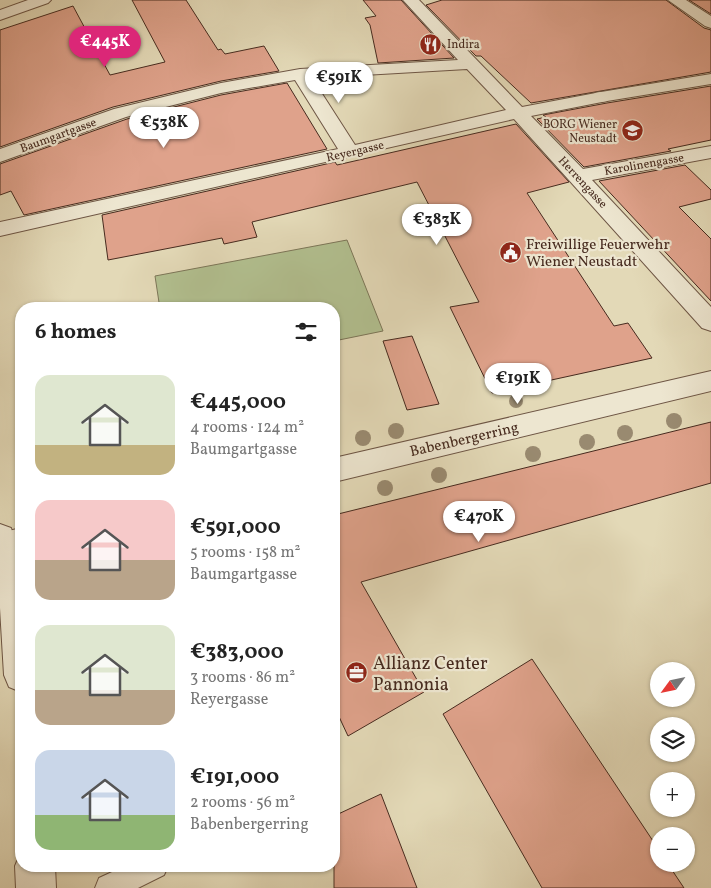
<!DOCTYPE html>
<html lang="en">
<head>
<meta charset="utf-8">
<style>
	:root { --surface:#fff; --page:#f6f6f6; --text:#222; --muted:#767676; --accent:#db2777 }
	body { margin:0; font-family:Vollkorn,serif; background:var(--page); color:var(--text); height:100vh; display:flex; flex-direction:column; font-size:19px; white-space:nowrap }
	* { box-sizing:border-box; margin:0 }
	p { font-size:16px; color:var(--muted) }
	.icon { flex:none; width:28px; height:28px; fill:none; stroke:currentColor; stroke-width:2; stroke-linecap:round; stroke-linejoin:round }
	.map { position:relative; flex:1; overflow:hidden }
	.details { position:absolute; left:15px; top:302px; width:325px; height:570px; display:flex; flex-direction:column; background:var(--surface); border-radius:20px; box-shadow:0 1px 4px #0004 }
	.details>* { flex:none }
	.needle { width:32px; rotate:237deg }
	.controls { position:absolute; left:650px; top:662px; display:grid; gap:10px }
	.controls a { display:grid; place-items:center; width:45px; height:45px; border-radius:50%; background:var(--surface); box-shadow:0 1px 4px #0004; font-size:25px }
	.price { position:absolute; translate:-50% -42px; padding:0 11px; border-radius:18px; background:#fff; color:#222; font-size:16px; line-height:32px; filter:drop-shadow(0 1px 2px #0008) }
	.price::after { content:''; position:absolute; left:50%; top:30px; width:15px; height:11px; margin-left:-8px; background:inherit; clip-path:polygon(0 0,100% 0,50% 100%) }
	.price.active { background:var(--accent); color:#fff }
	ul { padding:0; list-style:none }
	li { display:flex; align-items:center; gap:15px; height:125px; padding:0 20px }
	li span { display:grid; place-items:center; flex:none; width:140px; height:100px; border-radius:15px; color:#555 }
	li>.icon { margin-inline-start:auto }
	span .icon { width:60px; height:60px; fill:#fffc; stroke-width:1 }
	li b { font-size:21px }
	h2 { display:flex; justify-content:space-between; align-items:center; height:60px; padding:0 20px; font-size:21px }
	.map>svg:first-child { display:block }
	.green { fill:#b2c090; stroke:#7c7658 }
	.building { fill:#dfa28b; stroke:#472b1f }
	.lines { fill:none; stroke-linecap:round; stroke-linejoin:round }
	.service-casing { stroke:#6e5645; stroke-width:2 }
	.pedestrian-casing { stroke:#6e5645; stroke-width:2 }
	.minor-casing { stroke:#6e5645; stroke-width:2 }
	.tertiary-casing { stroke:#6e5645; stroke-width:2 }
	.service { fill:#ede6d0; fill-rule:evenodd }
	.pedestrian { fill:#ede6d0; fill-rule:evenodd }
	.minor { fill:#ede6d0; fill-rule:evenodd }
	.tertiary { fill:#ede6d0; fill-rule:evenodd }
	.tree { fill:#998a70 }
	.labels { text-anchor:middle; stroke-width:4.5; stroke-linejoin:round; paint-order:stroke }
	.far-poi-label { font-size:12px; fill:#472b1f; stroke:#ede6d0; text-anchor:start }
	.far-street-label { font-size:12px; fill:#472b1f; stroke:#ede6d0 }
	.poi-label { font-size:15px; fill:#472b1f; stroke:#ede6d0; text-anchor:start }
	.street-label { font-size:15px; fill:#472b1f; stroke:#ede6d0 }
	.near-poi-label { font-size:18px; fill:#472b1f; stroke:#ede6d0; text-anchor:start }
</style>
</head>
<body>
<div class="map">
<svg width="711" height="888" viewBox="0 0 711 888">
	<rect width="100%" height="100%" fill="#e3d9b7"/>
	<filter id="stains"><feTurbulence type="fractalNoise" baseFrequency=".004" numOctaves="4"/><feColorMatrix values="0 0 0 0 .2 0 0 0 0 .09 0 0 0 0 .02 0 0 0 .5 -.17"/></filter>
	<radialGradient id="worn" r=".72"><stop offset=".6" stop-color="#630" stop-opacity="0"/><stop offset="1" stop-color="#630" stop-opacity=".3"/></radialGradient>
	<path class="green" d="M347 240 383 331 334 341V309H160L155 276Z"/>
	<path class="building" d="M132 0H186L218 50 221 49 225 54 264 46 279 71 221 81 113 107 0 147V30L73 6 110 75 165 62Z
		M363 0H401L454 58 378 63 370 25 365 18 376 16Z
		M442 0H666L704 28 711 30V72L531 103 481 56H476L426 5Z
		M689 0H711V14Z
		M287 83 327 149 24 215 11 191 0 195V164L127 119 221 95Z
		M711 86V140L668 149 671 151 584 167 537 119 546 117 543 115 607 103Z
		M516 124 569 182 527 193 614 326 628 323 652 358 492 393 450 307 479 302 417 182 252 222 257 237 224 244 222 238 108 260 102 215 335 162 337 165Z
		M685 165 711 190V199L679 207 711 239V301L599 181Z
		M412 336 439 404 407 410 383 341Z
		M711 422V483L361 582 424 692 348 736 334 706V515Z
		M532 659 659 850V864H668L684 888H542L443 714Z
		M381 794 417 888H334V816Z"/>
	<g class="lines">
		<defs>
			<path id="service" d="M125 866H168L164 875 138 888H95L99 878Z"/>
			<path id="pedestrian" d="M668 0H686L711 16V28L705 26Z
				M711 74V84L601 102 595 101 592 97 595 93 601 92Z"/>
			<path id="minor" d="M28 0H51L48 3 0 20V10Z
				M403 0H419L522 107 601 92 607 93 610 97 607 101 531 116 583 169 711 146V158L592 180 711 307V331L702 328 514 119 0 236V222L338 149 295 80 221 93 126 117 0 162V149L114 109 221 83 300 69 458 60ZM467 69 506 110 355 145 312 78Z
				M0 524 11 528 21 560V692L9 687 4 675 0 608Z
				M21 852V866H55L56 888H16L15 866Z"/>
			<path id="tertiary" d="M711 371V391L334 482V458Z
				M21 528V556L0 561V533Z"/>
		</defs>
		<use href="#service" class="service-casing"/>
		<use href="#pedestrian" class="pedestrian-casing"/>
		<use href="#minor" class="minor-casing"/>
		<use href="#tertiary" class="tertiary-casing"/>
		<use href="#service" class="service"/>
		<use href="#pedestrian" class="pedestrian"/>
		<use href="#minor" class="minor"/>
		<use href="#tertiary" class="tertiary"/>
	</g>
	<g class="tree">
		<circle cx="516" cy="401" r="7"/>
		<circle cx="674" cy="421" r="8"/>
		<circle cx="396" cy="431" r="8"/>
		<circle cx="625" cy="433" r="8"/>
		<circle cx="363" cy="438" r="8"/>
		<circle cx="587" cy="442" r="8"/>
		<circle cx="533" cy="454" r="8"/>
		<circle cx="439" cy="475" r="8"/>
		<circle cx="385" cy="488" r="8"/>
	</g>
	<defs>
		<symbol id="restaurant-disc" viewBox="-11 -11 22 22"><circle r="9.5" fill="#8f2418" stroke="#ede6d0"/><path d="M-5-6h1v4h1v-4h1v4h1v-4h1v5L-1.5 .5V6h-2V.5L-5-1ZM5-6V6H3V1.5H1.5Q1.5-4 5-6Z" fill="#fff"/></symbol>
		<symbol id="school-disc" viewBox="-11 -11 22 22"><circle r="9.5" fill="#8f2418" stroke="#ede6d0"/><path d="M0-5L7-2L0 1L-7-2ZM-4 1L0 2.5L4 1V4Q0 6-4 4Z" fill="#fff"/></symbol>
		<symbol id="civic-disc" viewBox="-11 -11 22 22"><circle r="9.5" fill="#8f2418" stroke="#ede6d0"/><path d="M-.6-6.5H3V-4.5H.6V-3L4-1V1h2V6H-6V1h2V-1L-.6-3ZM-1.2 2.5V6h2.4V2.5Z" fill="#fff"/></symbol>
		<symbol id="office-disc" viewBox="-11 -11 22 22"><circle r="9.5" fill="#8f2418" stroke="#ede6d0"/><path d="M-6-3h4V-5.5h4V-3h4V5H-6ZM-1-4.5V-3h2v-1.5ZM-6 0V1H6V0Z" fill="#fff"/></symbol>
	</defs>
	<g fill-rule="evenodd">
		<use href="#restaurant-disc" x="418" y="32" width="25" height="25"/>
		<use href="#school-disc" x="620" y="118" width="25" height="25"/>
		<use href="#civic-disc" x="498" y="240" width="25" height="25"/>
		<use href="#office-disc" x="344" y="660" width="25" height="25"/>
	</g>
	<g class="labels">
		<g class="far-poi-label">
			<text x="447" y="48">Indira</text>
			<text x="617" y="128" text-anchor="end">BORG Wiener<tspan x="617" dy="14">Neustadt</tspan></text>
		</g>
		<g class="far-street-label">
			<text transform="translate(58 135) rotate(-20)" y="4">Baumgartgasse</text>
			<text transform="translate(355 151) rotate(-13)" y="4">Reyergasse</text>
			<text transform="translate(644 164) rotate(-10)" y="4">Karolinengasse</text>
			<text transform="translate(583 182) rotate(47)" y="4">Herrengasse</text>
		</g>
		<g class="poi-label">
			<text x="526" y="249">Freiwillige Feuerwehr<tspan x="526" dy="17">Wiener Neustadt</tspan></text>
		</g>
		<g class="street-label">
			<text transform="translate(464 439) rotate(-13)" y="5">Babenbergerring</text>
		</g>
		<g class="near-poi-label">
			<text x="373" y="669">Allianz Center<tspan x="373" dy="21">Pannonia</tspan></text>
		</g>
	</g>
	<rect width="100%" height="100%" filter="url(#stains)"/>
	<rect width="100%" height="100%" fill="url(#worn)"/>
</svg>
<div class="controls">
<a><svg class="needle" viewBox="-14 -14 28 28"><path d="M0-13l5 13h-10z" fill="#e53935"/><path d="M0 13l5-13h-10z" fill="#767676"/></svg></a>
<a><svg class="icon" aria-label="layers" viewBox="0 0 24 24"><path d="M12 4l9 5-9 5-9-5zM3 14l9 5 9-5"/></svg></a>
<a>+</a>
<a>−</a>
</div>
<b class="price active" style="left:105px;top:68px">€445K</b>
<b class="price" style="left:339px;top:104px">€591K</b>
<b class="price" style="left:164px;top:149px">€538K</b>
<b class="price" style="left:437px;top:246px">€383K</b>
<b class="price" style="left:518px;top:405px">€191K</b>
<b class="price" style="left:479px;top:543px">€470K</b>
<section class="details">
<h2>6 homes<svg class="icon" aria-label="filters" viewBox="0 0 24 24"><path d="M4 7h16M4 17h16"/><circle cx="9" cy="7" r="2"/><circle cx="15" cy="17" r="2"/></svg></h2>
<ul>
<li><span style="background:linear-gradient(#dfe7d0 70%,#c2b280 0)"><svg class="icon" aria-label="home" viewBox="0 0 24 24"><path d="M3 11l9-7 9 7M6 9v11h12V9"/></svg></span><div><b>€445,000</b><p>4 rooms · 124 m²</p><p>Baumgartgasse</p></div></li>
<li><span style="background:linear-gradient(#f6c9c9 60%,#b9a48a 0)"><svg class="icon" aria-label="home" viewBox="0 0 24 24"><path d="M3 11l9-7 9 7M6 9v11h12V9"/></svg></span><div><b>€591,000</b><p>5 rooms · 158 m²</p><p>Baumgartgasse</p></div></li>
<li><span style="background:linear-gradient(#dfe7d0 65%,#b9a48a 0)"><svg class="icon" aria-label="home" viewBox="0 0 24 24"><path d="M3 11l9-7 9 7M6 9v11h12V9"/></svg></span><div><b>€383,000</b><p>3 rooms · 86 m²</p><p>Reyergasse</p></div></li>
<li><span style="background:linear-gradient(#c9d6e8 65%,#8fb573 0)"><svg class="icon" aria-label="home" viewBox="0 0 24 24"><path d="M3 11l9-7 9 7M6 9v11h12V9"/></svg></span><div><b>€191,000</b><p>2 rooms · 56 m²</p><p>Babenbergerring</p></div></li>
</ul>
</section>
</div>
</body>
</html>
